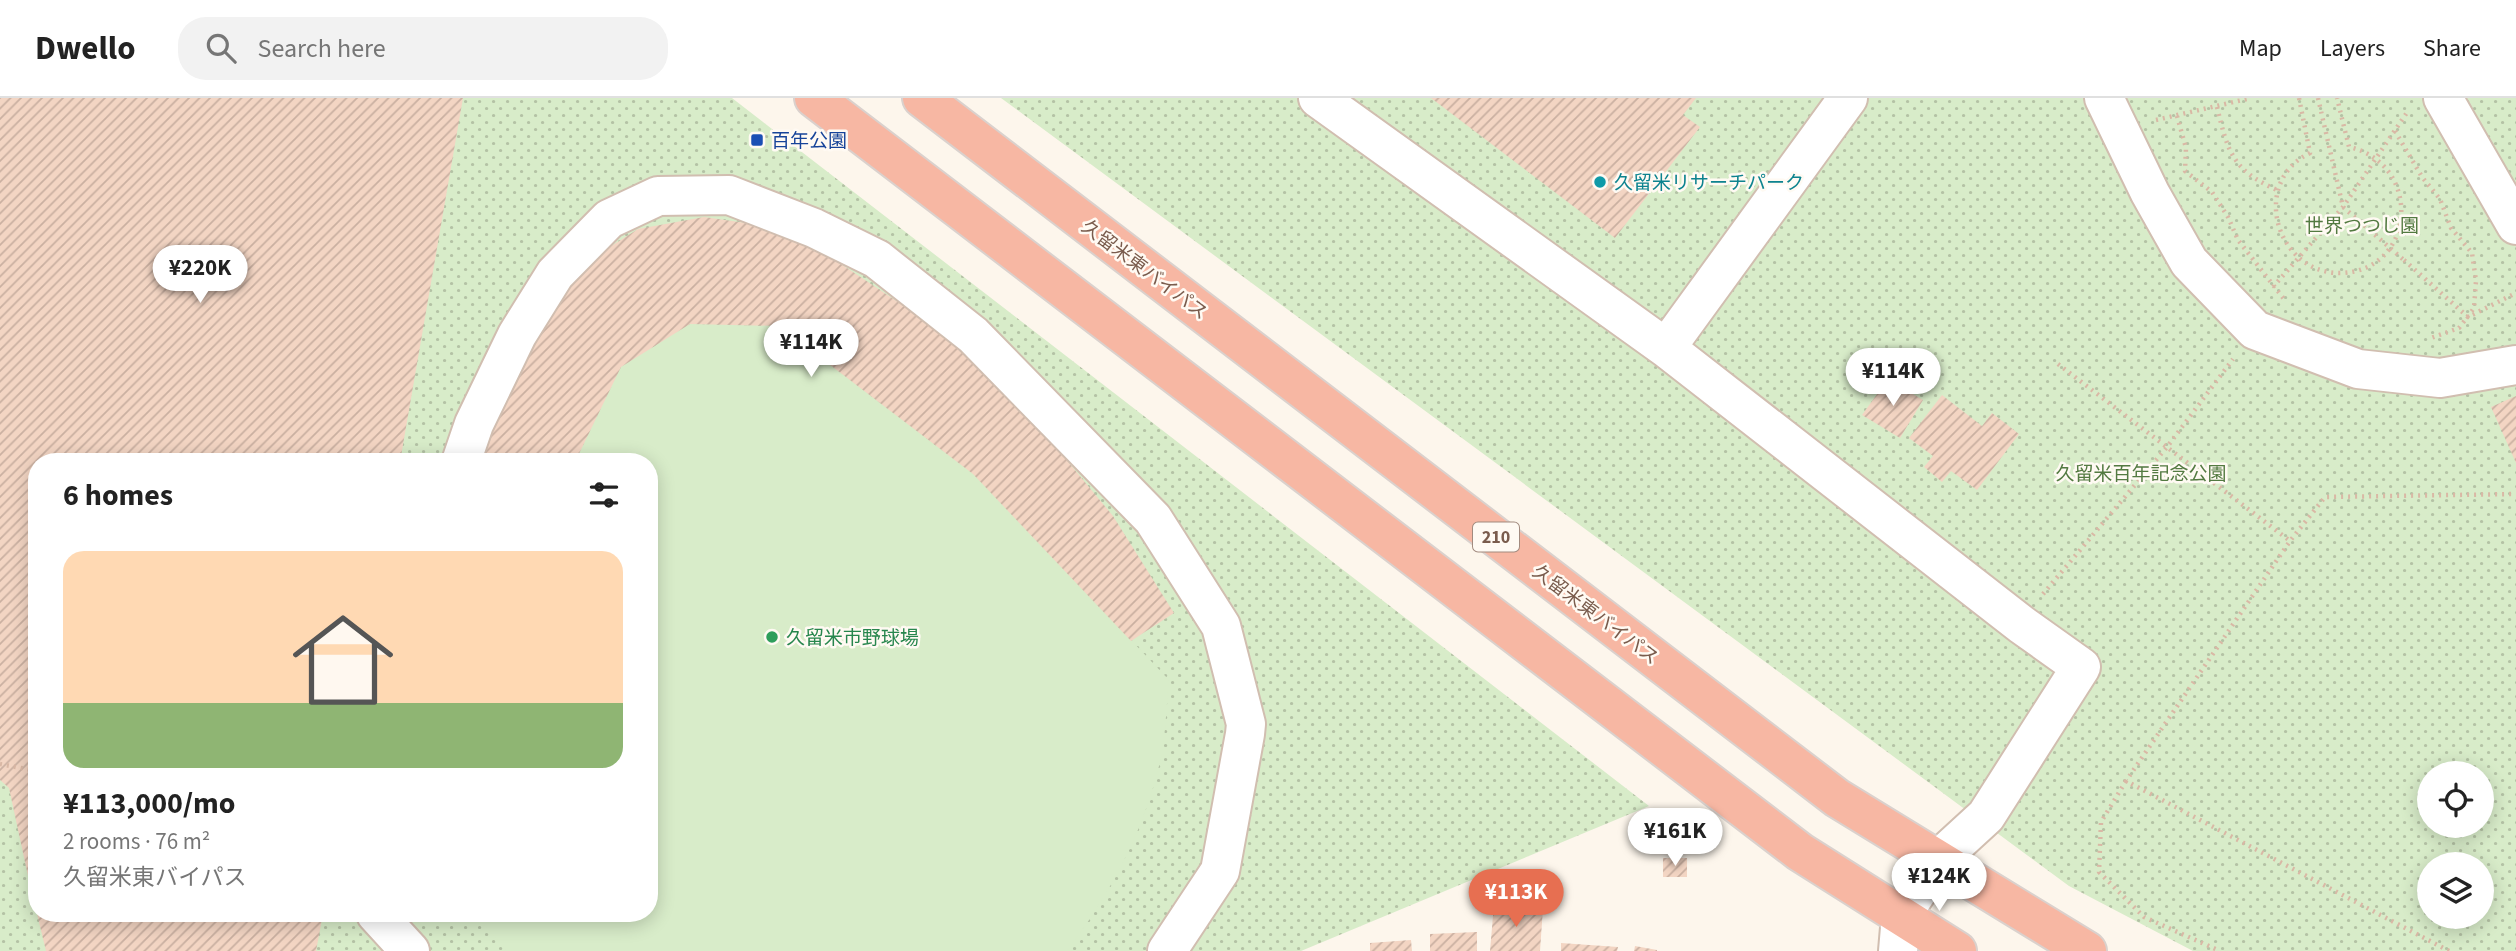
<!DOCTYPE html>
<html lang="en">
<head>
<meta charset="utf-8">
<style>
	:root { --surface:#fff; --page:#f2f2f2; --text:#222; --muted:#767676; --line:#e0e0e0; --accent:#e76f51 }
	body { margin:0; font-family:"Source Sans 3","Noto Sans JP",sans-serif; background:var(--page); color:var(--text); height:100vh; display:flex; flex-direction:column; font-size:26px; white-space:nowrap }
	* { box-sizing:border-box; margin:0 }
	p { font-size:23px; color:var(--muted) }
	.icon { flex:none; width:38px; height:38px; fill:none; stroke:currentColor; stroke-width:2; stroke-linecap:round; stroke-linejoin:round }
	.map { position:relative; flex:1; overflow:hidden }
	.sheet { position:absolute; left:28px; top:355px; width:630px; height:469px; display:flex; flex-direction:column; background:var(--surface); border-radius:28px; box-shadow:0 4px 18px #0003 }
	.sheet>* { flex:none }
	.controls { position:absolute; left:2417px; top:663px; display:grid; gap:14px }
	.controls a { display:grid; place-items:center; width:77px; height:77px; border-radius:50%; background:var(--surface); box-shadow:0 4px 18px #0003; font-size:35px }
	.price { position:absolute; translate:-50% -60px; padding:0 16px; border-radius:24px; background:#fff; color:#222; font-size:23px; line-height:46px; filter:drop-shadow(0 2px 4px #0008) }
	.price::after { content:''; position:absolute; left:50%; top:42px; width:21px; height:16px; margin-left:-10px; background:inherit; clip-path:polygon(0 0,100% 0,50% 100%) }
	.price.current { background:var(--accent); color:#fff }
	ul { padding:0; list-style:none }
	li { display:grid; align-content:center; gap:14px; height:371px; padding:0 35px }
	li+li { border-top:2px solid var(--line) }
	li span { display:grid; place-items:center; height:217px; border-radius:21px; color:#555 }
	li>.icon { margin-inline-start:auto }
	span .icon { width:126px; height:126px; fill:#fffc; stroke-width:1 }
	li b { font-size:30px }
	h2 { display:flex; justify-content:space-between; align-items:center; height:84px; padding:0 35px; font-size:30px }
	header { display:flex; align-items:center; gap:42px; box-sizing:border-box; height:98px; padding:0 35px; background:var(--surface); border-bottom:2px solid var(--line) }
	header strong { font-size:33px }
	nav { display:flex; gap:38px; margin-inline-start:auto; font-size:24px }
	.search { width:490px; height:63px; background:var(--page); display:flex; align-items:center; gap:18px; box-sizing:border-box; padding:0 24px; border-radius:28px; color:var(--muted); font-size:26px }
	.map>svg:first-child { display:block }
	.green { fill:url(#green-dots); fill-rule:evenodd }
	.pitch { fill:#d8ecc9 }
	.building { fill:url(#building-hatch) }
	.lines { fill:none; stroke-linecap:round; stroke-linejoin:round }
	.minor-casing { stroke:#d1beb0; stroke-width:42 }
	.highway-casing { stroke:#dad1cd; stroke-width:42 }
	.path { stroke:#d9b8a5; stroke-width:4.5; stroke-dasharray:2 5; stroke-linecap:butt }
	.minor { stroke:#fff; stroke-width:38 }
	.highway { stroke:#f7b7a3; stroke-width:38 }
	.transit-dot { fill:#1a4fb4; stroke:#fffaf3; stroke-width:2.5 }
	.culture-dot { fill:#0f9aa8; stroke:#fffaf3; stroke-width:2.5 }
	.leisure-dot { fill:#2e9e5b; stroke:#fffaf3; stroke-width:2.5 }
	.labels { text-anchor:middle; stroke-width:5; stroke-linejoin:round; paint-order:stroke }
	.shield { fill:#fffaf3; stroke:#a28b7f; stroke-width:2 }
	.shield-label { font-size:18px; font-weight:bold; fill:#7a5c4d }
	.transit-label { font-size:19px; fill:#164399; stroke:#fffaf3; text-anchor:start }
	.culture-label { font-size:19px; fill:#0d838f; stroke:#fffaf3; text-anchor:start }
	.park-label { font-size:19px; fill:#537a41; stroke:#fffaf3 }
	.street-label { font-size:19px; fill:#7a5c4d; stroke:#fffaf3 }
	.leisure-label { font-size:19px; fill:#27864d; stroke:#fffaf3; text-anchor:start }
</style>
</head>
<body>
<header>
<strong>Dwello</strong>
<div class="search"><svg class="icon" aria-label="search" viewBox="0 0 24 24"><circle cx="10" cy="10" r="6"/><path d="M15 15l6 6"/></svg>Search here</div>
<nav><a>Map</a><a>Layers</a><a>Share</a></nav>
</header>
<div class="map">
<svg width="2516" height="853" viewBox="0 0 2516 853">
	<defs>
		<pattern id="green-dots" width="8" height="8" patternUnits="userSpaceOnUse" patternTransform="scale(1.75)"><rect width="8" height="8" fill="#d8ecc9"/><path d="M2 2h.1M6 6h.1" fill="none" stroke="#b4c2a5" stroke-width="1.8" stroke-linecap="round"/></pattern>
		<pattern id="building-hatch" width="6" height="6" patternUnits="userSpaceOnUse" patternTransform="scale(1.75)"><rect width="6" height="6" fill="#f3d5c3"/><path d="M-1 1l2-2M0 6l6-6M5 7l2-2" fill="none" stroke="#cab0a1"/></pattern>
	</defs>
	<rect width="100%" height="100%" fill="#fdf6ec"/>
	<path class="green" d="M0 0H732L1649 708 1301 853H0ZM37 364H649V816H37Z
		M1001 0H2516V853H2193L2069 788ZM2429 676H2482V728H2429ZM2429 766H2482V819H2429Z"/>
	<path class="pitch" d="M690 226 779 228 973 376 1169 582C1166 610 1166 640 1159 668 1142 737 1110 796 1067 853H507L475 816H649V364H575L621 269Z"/>
	<path class="building" d="M0 0H463L400 364H37L36 815 9 690 0 682Z
		M1431 0H1696L1683 17 1700 29 1615 140Z
		M704 119 768 128 841 166 940 232 1036 325 1113 418 1174 515 1131 543 973 376 779 228 690 226 621 269 575 364H476L537 224 586 164 638 131Z
		M1888 281 1923 302 1900 340 1862 317Z
		M1942 297 1982 328 1992 315 2019 336 1977 392 1951 373 1942 384 1924 369 1933 358 1909 340Z
		M2516 298V365L2491 309Z
		M1663 760H1687V779H1663Z
		M1494 806 1543 810 1540 853H1490Z
		M37 816H323L316 853H46Z
		M1477 834V853H1430V836Z
		M1411 842 1412 853H1370V845Z
		M1561 845 1618 849 1617 853H1561Z
		M1635 848 1657 852V853H1634Z"/>
	<g class="lines">
		<defs>
			<path id="minor" d="M1318 0 1666 250 2022 527 2081 569 1986 718 1938 762 1901 818 1898 853
				M2104 0 2150 95 2189 164 2255 232 2358 271 2440 280 2516 267
				M2443 0 2516 127
				M1666 250 1848 0
				M461 364 474 326 517 237 555 176 609 121 658 98 729 97 814 130 877 161 973 237 1153 421 1221 528 1246 626 1245 636 1220 773 1167 853
				M376 816 410 853"/>
			<path id="highway" d="M814 0 1800 754 1957 853
				M922 0 1837 700 2087 853"/>
		</defs>
		<use href="#minor" class="minor-casing"/>
		<use href="#highway" class="highway-casing"/>
		<path class="path" d="M2299 0 2310 55C2250 83 2275 175 2340 175 2416 174 2424 66 2349 49L2337 0
			M2318 0 2343 109 2405 163
			M2217 9C2228 54 2232 72 2277 92
			M2177 18 2186 50 2185 73 2212 94 2228 119 2238 142 2284 201
			M2156 22 2251 0
			M2395 33 2422 79 2440 101 2451 130 2472 155 2476 183 2474 210 2459 230 2431 240
			M2404 162 2468 219 2516 195
			M2273 189 2343 109 2408 13
			M2058 266 2290 443
			M2043 496 2167 349 2233 261
			M0 666 37 673
			M2126 683 2101 724 2099 774 2144 819 2220 853
			M2449 853 2126 683 2290 443 2325 399 2516 396"/>
		<use href="#minor" class="minor"/>
		<use href="#highway" class="highway"/>
	</g>
	<rect class="transit-dot" x="750" y="35" width="14" height="14" rx="3.5"/>
	<circle class="culture-dot" cx="1600" cy="84" r="7"/>
	<circle class="leisure-dot" cx="772" cy="539" r="7"/>
	<g class="labels">
		<rect class="shield" x="1473" y="424.5" width="46" height="29" rx="5"/>
		<g class="shield-label">
			<text x="1496" y="445">210</text>
		</g>
		<g class="transit-label">
			<text x="771" y="49">百年公園</text>
		</g>
		<g class="culture-label">
			<text x="1614" y="91">久留米リサーチパーク</text>
		</g>
		<g class="park-label">
			<text x="2362" y="134">世界つつじ園</text>
			<text x="2141" y="382">久留米百年記念公園</text>
		</g>
		<g class="street-label">
			<text transform="translate(1145 171) rotate(37)" y="7">久留米東バイパス</text>
			<text transform="translate(1596 516) rotate(37)" y="7">久留米東バイパス</text>
		</g>
		<g class="leisure-label">
			<text x="786" y="546">久留米市野球場</text>
		</g>
	</g>
</svg>
<div class="controls">
<a><svg class="icon" aria-label="locate" viewBox="0 0 24 24"><circle cx="12" cy="12" r="6"/><path d="M12 2v4M12 18v4M2 12h4M18 12h4"/></svg></a>
<a><svg class="icon" aria-label="layers" viewBox="0 0 24 24"><path d="M12 4l9 5-9 5-9-5zM3 14l9 5 9-5"/></svg></a>
</div>
<b class="price" style="left:200px;top:207px">¥220K</b>
<b class="price" style="left:811px;top:281px">¥114K</b>
<b class="price" style="left:1893px;top:310px">¥114K</b>
<b class="price" style="left:1675px;top:770px">¥161K</b>
<b class="price" style="left:1939px;top:815px">¥124K</b>
<b class="price current" style="left:1516px;top:831px">¥113K</b>
<section class="sheet">
<h2>6 homes<svg class="icon" aria-label="filters" viewBox="0 0 24 24"><path d="M4 7h16M4 17h16"/><circle cx="9" cy="7" r="2"/><circle cx="15" cy="17" r="2"/></svg></h2>
<ul>
<li><span style="background:linear-gradient(#ffd9b3 70%,#8fb573 0)"><svg class="icon" aria-label="home" viewBox="0 0 24 24"><path d="M3 11l9-7 9 7M6 9v11h12V9"/></svg></span><div><b>¥113,000/mo</b><p>2 rooms · 76 m²</p><p>久留米東バイパス</p></div></li>
</ul>
</section>
</div>
</body>
</html>
